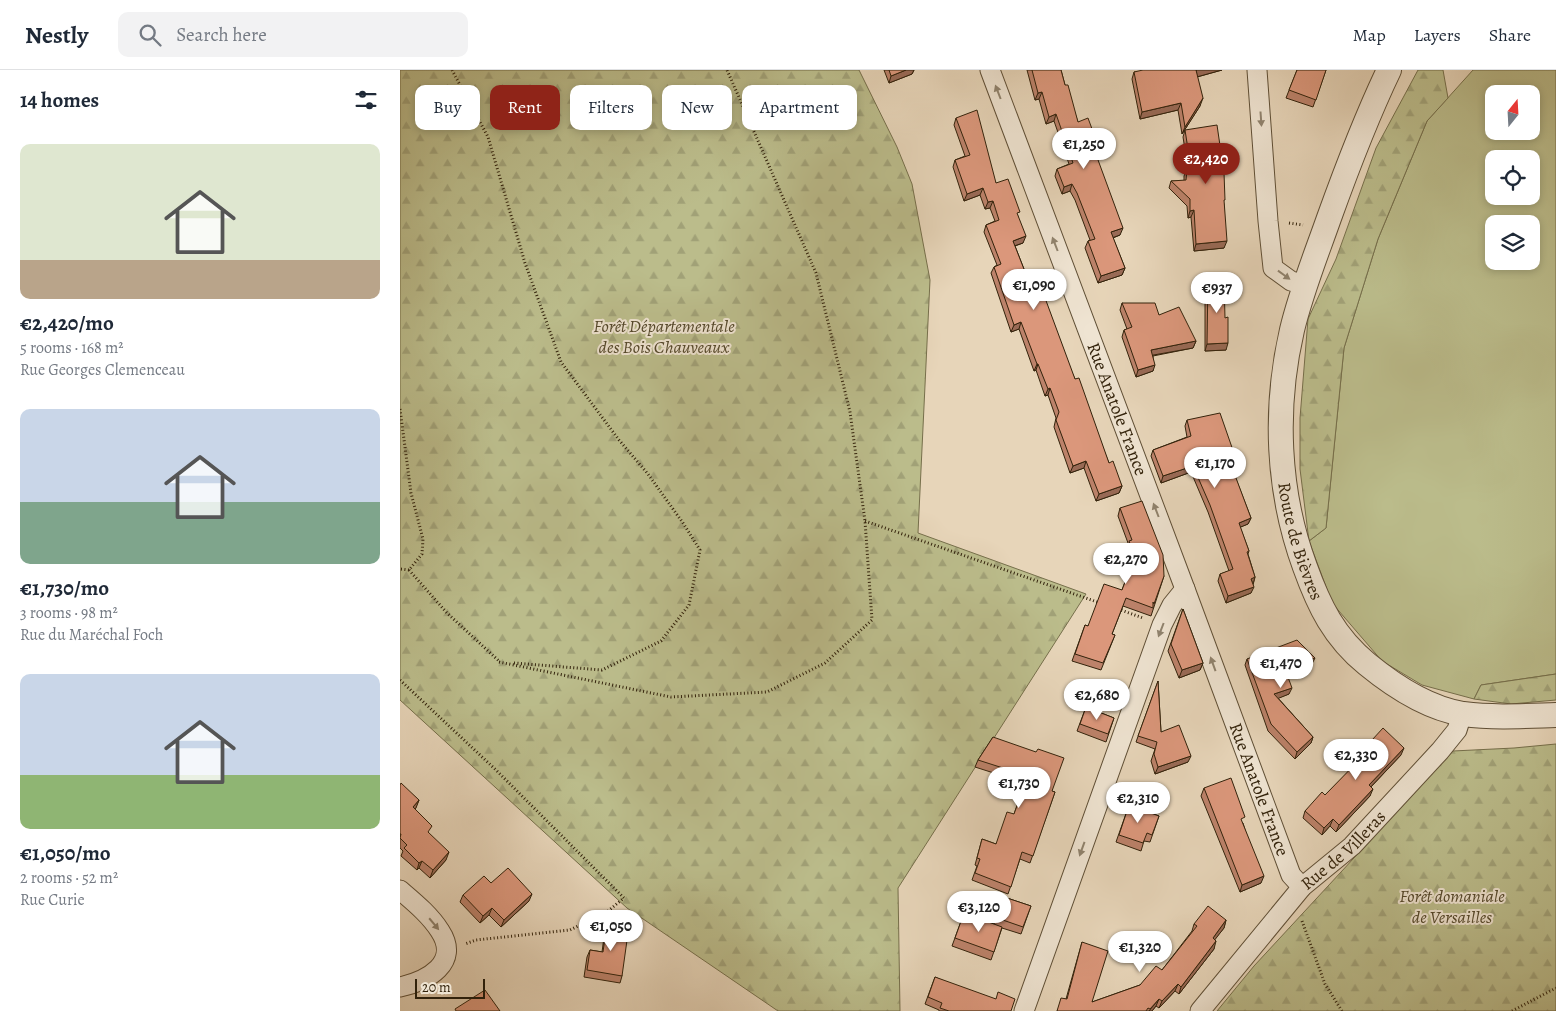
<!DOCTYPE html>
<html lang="en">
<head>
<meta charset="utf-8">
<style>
	:root { --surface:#fff; --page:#f2f2f3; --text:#1f2937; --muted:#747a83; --line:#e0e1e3; --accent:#8f2418 }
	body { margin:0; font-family:Alegreya,serif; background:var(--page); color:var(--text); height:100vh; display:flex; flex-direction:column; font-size:19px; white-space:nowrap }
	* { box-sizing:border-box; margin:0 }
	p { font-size:16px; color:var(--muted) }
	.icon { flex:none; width:28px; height:28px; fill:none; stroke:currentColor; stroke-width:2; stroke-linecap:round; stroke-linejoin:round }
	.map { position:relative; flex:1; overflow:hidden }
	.sheet { display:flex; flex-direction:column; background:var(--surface); width:400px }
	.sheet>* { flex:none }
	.banner { position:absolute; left:15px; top:15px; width:475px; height:45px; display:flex; gap:10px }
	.needle { width:32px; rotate:18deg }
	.fabs { position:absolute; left:1085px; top:15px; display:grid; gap:10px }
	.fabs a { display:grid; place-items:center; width:55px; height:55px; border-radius:10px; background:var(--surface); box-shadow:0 2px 8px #0003; font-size:25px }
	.scale { position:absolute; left:15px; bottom:12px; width:70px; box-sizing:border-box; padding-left:5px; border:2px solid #32220b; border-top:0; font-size:14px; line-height:18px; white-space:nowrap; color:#32220b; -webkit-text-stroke:4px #efe4d2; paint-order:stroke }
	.price { position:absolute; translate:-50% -42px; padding:0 11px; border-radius:18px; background:#fff; color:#222; font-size:16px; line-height:32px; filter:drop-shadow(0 1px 2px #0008) }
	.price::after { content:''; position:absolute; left:50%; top:30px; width:15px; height:11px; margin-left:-8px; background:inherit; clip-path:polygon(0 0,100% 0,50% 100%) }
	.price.current { background:var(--accent); color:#fff }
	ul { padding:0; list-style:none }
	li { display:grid; align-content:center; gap:10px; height:265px; padding:0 20px }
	li span { display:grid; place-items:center; height:155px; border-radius:10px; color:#555 }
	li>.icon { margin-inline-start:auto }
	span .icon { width:90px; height:90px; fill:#fffc; stroke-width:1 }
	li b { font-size:21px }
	h2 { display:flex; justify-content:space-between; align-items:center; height:60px; padding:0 20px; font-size:21px }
	.tag { padding:0 18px; border-radius:10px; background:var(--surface); box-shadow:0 2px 8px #0003; font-size:18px; line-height:45px }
	.tag.current { background:var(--accent); color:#fff }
	header { display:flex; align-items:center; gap:30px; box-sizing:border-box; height:70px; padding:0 25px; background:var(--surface); border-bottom:1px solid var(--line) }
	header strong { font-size:24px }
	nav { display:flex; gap:28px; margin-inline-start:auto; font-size:18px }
	.search { width:350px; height:45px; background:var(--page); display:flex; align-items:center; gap:12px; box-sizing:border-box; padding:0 18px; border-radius:10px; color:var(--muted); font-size:19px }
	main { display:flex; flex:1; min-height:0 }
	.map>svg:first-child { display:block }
	.green { fill:#bbbc8b; stroke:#766f4b; fill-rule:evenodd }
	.forest { fill:url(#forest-firs); stroke:#766f4b }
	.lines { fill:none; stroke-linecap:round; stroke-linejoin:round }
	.minor-casing { stroke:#5f4f36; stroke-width:21 }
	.tertiary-casing { stroke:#5f4f36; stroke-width:26 }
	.path { stroke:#32220b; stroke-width:3; stroke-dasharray:1 2.5; stroke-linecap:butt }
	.minor { stroke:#efe4d2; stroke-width:19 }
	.tertiary { stroke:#efe4d2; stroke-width:24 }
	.wall { fill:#bc826a; stroke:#32220b }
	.shaded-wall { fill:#996a56; stroke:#32220b }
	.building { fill:#db977b; stroke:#32220b }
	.oneway { fill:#90836e }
	.labels { text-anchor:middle; stroke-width:4; stroke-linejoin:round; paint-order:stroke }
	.park-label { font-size:18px; font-style:italic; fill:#54482b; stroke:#efe4d2 }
	.street-label { font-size:18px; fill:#32220b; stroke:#efe4d2 }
</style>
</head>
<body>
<header>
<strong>Nestly</strong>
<div class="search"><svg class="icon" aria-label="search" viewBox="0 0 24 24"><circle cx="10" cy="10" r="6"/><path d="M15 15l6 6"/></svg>Search here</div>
<nav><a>Map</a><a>Layers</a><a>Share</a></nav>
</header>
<main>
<section class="sheet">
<h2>14 homes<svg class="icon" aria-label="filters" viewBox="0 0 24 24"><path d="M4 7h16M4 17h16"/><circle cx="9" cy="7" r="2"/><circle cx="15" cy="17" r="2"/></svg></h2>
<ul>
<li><span style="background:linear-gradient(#dfe7d0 75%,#b9a48a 0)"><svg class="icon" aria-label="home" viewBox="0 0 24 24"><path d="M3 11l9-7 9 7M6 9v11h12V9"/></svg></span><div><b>€2,420/mo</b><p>5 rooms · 168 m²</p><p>Rue Georges Clemenceau</p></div></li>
<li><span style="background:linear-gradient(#c9d6e8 60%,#7fa58c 0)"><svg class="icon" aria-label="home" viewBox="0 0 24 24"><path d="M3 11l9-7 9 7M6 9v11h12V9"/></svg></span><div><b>€1,730/mo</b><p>3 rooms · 98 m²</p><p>Rue du Maréchal Foch</p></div></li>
<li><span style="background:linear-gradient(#c9d6e8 65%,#8fb573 0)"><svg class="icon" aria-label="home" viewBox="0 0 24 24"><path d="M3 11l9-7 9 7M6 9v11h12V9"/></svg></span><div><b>€1,050/mo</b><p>2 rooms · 52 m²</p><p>Rue Curie</p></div></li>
</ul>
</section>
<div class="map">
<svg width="1156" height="941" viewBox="0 0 1156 941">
	<defs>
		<pattern id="forest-firs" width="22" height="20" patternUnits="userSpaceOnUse" patternTransform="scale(1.25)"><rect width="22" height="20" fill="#bbbc8b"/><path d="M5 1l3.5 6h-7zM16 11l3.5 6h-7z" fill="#a1a177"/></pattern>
	</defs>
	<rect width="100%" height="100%" fill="#e7d5b9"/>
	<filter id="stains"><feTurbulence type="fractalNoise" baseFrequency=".004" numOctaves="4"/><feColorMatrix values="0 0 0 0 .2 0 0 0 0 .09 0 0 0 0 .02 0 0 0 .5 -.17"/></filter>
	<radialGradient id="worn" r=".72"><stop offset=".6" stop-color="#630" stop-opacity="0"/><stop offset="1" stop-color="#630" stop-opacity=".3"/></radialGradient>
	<path class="green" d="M1073 0H1156V604L1081 615 1074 629 1022 615 982 591 932 533 909 471 926 458 944 278 978 169 1027 51ZM1094 24H1131V61H1094ZM1094 89H1131V126H1094ZM1094 154H1131V191H1094Z"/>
	<path class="forest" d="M0 0H459L497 77 512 114 530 210 518 463 686 524 498 818 500 941H378L227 838 0 630Z
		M1018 0H1043L1048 28 1027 51 978 169 944 278 926 458 909 471 900 399V348L908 249 936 189 976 78Z
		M1156 604V630L1111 634 1074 629 1081 615Z
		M1156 674V941H817L854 896 1053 681 1114 678Z"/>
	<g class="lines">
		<defs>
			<g id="minor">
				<path id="s1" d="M590 0 785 519 891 805 902 817"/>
				<path d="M857 0 868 151 873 198 891 211 905 215"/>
				<path d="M0 820C14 832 30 845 40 861 61 893 27 911 0 917"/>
				<path d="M624 941 762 555 772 535 785 519"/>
				<path id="s2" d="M800 941 902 817 952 776 1040 681 1057 660 1062 644"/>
			</g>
			<g id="tertiary">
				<path id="s3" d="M989 0C966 48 947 98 929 148 916 185 901 222 892 260 874 338 877 421 905 497 919 536 934 567 967 594 995 617 1027 638 1063 644 1094 648 1125 646 1156 645"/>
			</g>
		</defs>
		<use href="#minor" class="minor-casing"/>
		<use href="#tertiary" class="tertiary-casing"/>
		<path class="path" d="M52 0 88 67 125 193 161 292 219 370 248 404 283 453 300 480 289 535 261 571 202 600 114 593
			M889 153 903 155
			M0 339 11 423 23 469 22 484 9 500 0 499
			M465 451 700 533
			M9 500 47 543 100 592
			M718 539 743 548
			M99 592 271 627 367 622 425 593 472 550 465 451 450 342 416 203 327 0
			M0 610 96 700 224 828 208 841 170 860 76 870 65 874
			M902 851 925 914 942 941
			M1112 941 1156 918"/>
		<use href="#minor" class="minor"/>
		<use href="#tertiary" class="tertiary"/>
	</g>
	<path class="wall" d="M484 0H514L512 4 489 13Z
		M627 0H661L665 15 678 52 696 85 720 165 713 168 725 198 722 205 698 213 685 178 688 171 690 170 675 130 670 121 662 124 655 106 657 99 669 94 654 51 646 54 639 29 635 30Z
		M822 0 797 7 800 36 782 64 778 40 740 49 732 9 734 2Z
		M897 0H926L913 37 886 28Z
		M556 48 596 113 618 146 623 173 615 176 629 212 675 309 709 393 722 416 719 423 696 431 684 398 670 403 654 357 656 348 648 325 645 326 636 300 634 301 619 259 611 262 591 203 594 197 597 195 584 162 586 155 595 151 590 138 585 139 580 125 564 131 553 97 555 90 565 86 554 55Z
		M785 60 824 134V178L794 181 791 147 788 148 787 136 769 118 771 111H784V106L787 99H788L783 67Z
		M808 210 826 280 805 281V217Z
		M722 233 759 245 796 271 793 278 753 286V301L736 307 722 267 724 260 727 259 720 240Z
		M787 350 836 389 834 396H831L851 448 848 454 840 457 849 481 848 484 855 507 851 523 826 533 818 511 820 504 829 501 808 442 791 402 761 413 751 386 753 380 787 367 785 356Z
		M720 438 764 506 751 546 723 536 712 564 715 565 701 600 672 591 685 555 688 556 722 520 732 493 726 478 728 473 718 446Z
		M783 539 803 593 800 600 779 608 768 581Z
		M847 589 912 594 887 604 889 624 878 628 913 667 911 673 895 689 868 661 845 595Z
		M758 611 761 662 788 692 755 704 751 691 755 679 736 672Z
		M686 637 714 648 706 672 677 661Z
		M593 667 652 721 655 722 630 793 620 789 608 824 572 810 577 796 575 795 582 769 596 774 614 744 625 713 575 697 578 690Z
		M961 682 1001 685 971 717 970 726 936 762 930 756 922 765 903 748 905 741 925 725 960 690 959 689Z
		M0 715 19 730 15 739 29 764 46 790 30 808 19 798 17 800 1 786 3 781 0 778Z
		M804 718 843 753 861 813 840 822 801 726Z
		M729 735 759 746 750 772 744 771 741 781 716 772Z
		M91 813 129 831 101 857 89 845 80 853 60 832 63 825Z
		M604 827 631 836 621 864 602 858 591 890 552 876 564 843 594 854Z
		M826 850 824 858 814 870V879L779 924 775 921 759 938 756 936 752 941H657L666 929 682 872 692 932 740 915 762 900 792 861 794 854Z
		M207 853 222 906 220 913 184 907 187 887 190 880 202 882 205 860Z
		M535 907 611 941H539V940L525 934Z"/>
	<path class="shaded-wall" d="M506 0H514L512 4 489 13 491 6Z
		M796 0H822L793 8Z
		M642 22 639 29 635 30 638 23Z
		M803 28 800 36 782 64 785 57Z
		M781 33 778 40 740 49 742 42Z
		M656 44 654 51 646 54 649 47Z
		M699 78 696 85 694 79Z
		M672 114 670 121 662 124 664 117Z
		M583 118 580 125 564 131 567 124Z
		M593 131 590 138 585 139 588 132Z
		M794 140 791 147 788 148 790 141Z
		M723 158 720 165 709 169 711 162Z
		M626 166 623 173 611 177 613 171Z
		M827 171 824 178 794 181 796 174Z
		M725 198 722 205 698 213 701 206Z
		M621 252 619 259 611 262 614 255Z
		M796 271 793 278 748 286 751 280Z
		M828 273 826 280 805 281 807 274Z
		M637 294H638L636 300 634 301Z
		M755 295 753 301 736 307 738 300Z
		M650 318 648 325 645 326 648 319Z
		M836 389 834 396 827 398 830 392Z
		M686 391 684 398 670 403 673 396Z
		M793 396 791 402 761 413 763 406Z
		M722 416 719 423 696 431 699 424Z
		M851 448 848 454 836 459 839 453Z
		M855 507 853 514 851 509Z
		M854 517 851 523 826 533 828 526Z
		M915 588 912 594 883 605 885 599Z
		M803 593 800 600 779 608 782 600Z
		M892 618 889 624 872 631 874 624Z
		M913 667 911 673 895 689 897 682Z
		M1004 678 1001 685 966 722 969 715Z
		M791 686 788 692 755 704 758 697Z
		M973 719 970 726 936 762 939 755Z
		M19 730 16 738 11 744 13 737Z
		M933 749 930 756 922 765 924 758Z
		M49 782 46 790 30 808 33 800Z
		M22 791 19 798 17 800 19 793Z
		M864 806 861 813 840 822 842 815Z
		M132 824 129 831 101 857 104 850Z
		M92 838 89 845 80 853 83 846Z
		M826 850 824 858 810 876 813 868Z
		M816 871 814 879 779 924 781 917Z
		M778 914 775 921 759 938 762 931Z
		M759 929 756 936 752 941H749Z"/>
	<path class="building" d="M489 0H506L491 6Z
		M632 0H661L665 15H668L678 52 688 48 699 78 694 79 723 158 711 162 725 198 701 206 688 171 695 169 677 123 672 114 664 117 657 99 673 93 656 44 649 47 642 22 638 23Z
		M743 0H797H796L803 28 785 57 781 33 742 42 734 2Z
		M897 0H926L916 30 889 20Z
		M577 40 596 113 608 109 620 142 617 143 626 166 613 171 629 212 638 209 675 309 679 308 709 393 713 391 722 416 699 424 686 391 673 396 656 350 659 342 650 318 648 319 638 294H637L621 252 614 255 594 197 601 194 586 155 599 150 593 131 588 132 583 118 567 124 555 90 570 85 556 48Z
		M817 55 824 103 825 130H824L827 171 796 174 794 140 790 141V129L771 111 786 110 787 99 791 98 785 60Z
		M808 210H824L825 248 828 247V273L807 274Z
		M722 233H755L759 245 779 237 796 271 751 280 755 295 738 300 724 260 732 257Z
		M820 343 836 389 830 392 851 448 839 453 849 481 847 482 855 507 851 509 854 517 828 526 820 504 833 499 810 435 793 396 763 406 753 380 791 366 787 350Z
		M742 431 763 485 764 506 754 534 753 532V538L726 528 712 564 715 565 703 593 675 584 685 555 688 556 704 514 722 520 735 486 729 471 732 470 720 438Z
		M783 539 803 593 782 600 771 574Z
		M897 570 915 588 885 599 892 618 874 624 913 667 897 682 871 654 847 589Z
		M758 611 761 662 779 655 791 686 758 697 754 684 757 672 738 666Z
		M686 637 714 648 708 664 680 654Z
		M983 658 1004 678 969 715 973 719 939 755 933 749 924 758 905 741 922 722 925 725 964 685 961 682Z
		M593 667 636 682 638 679 664 688 652 721 655 722 633 786 622 782 611 817 575 803 580 789 577 788 582 769 596 774 607 742 614 744 628 706 578 690Z
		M831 708 845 747 841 749 864 806 842 815 804 718Z
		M1 713 19 730 13 737 32 756 28 762 49 782 33 800 22 791 19 793 4 778 7 775 0 768 1 764H0V715Z
		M729 735 759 746 752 765 747 763 743 773 719 765Z
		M108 798 132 824 104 850 92 838 83 846 63 825 84 806 91 813Z
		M604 827 631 836 623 857 597 848Z
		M808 836 826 850 813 868 816 871 781 917 778 914 762 931 759 929 750 939 748 938 746 941H657L661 928 667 929 682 872 708 881 692 932 740 915 756 896 762 900 797 856 794 854Z
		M564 843 602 857 594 882 555 868Z
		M207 853 229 856 222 906 187 900 190 880 203 882Z
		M535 907 596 929 598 922 615 929 611 941H549L540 938 542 933 528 927Z
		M85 920 100 941H56L55 939Z"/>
	<defs><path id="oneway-solid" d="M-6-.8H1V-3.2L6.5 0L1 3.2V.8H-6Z" transform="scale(1.25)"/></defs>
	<g class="oneway">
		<use href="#oneway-solid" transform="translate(598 22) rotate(-111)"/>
		<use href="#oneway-solid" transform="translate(861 49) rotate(86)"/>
		<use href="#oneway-solid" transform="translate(655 174) rotate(-111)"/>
		<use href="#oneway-solid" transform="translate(884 205) rotate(36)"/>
		<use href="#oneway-solid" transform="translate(756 440) rotate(-111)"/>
		<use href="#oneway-solid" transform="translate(761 560) rotate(111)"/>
		<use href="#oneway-solid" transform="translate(813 594) rotate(-110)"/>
		<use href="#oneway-solid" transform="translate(682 779) rotate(110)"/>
		<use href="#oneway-solid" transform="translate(34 854) rotate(50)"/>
	</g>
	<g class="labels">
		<g class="park-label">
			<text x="264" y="262">Forêt Départementale<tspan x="264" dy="21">des Bois Chauveaux</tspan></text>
			<text x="1052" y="832">Forêt domaniale<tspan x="1052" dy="21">de Versailles</tspan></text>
		</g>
		<g class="street-label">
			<text dy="6" stroke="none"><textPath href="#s1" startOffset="362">Rue Anatole France</textPath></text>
			<text dy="6" stroke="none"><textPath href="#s3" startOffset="492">Route de Bièvres</textPath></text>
			<text dy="6" stroke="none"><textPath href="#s1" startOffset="768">Rue Anatole France</textPath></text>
			<text dy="6" stroke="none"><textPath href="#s2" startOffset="216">Rue de Villeras</textPath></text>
		</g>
	</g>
	<rect width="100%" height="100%" filter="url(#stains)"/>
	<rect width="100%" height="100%" fill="url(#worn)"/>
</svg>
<div class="fabs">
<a><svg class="needle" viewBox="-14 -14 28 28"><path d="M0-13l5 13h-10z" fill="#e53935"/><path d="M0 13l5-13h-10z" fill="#747a83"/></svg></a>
<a><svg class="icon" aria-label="locate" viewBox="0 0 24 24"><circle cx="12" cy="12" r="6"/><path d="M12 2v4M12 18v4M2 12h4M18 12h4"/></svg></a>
<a><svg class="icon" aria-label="layers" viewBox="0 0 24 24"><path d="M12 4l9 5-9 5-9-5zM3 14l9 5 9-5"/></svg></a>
</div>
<div class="scale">20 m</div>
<b class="price" style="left:684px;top:100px">€1,250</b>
<b class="price current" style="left:806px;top:115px">€2,420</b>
<b class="price" style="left:634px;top:241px">€1,090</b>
<b class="price" style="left:817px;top:244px">€937</b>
<b class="price" style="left:815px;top:419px">€1,170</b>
<b class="price" style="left:726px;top:515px">€2,270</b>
<b class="price" style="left:881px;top:619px">€1,470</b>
<b class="price" style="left:697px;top:651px">€2,680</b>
<b class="price" style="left:956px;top:711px">€2,330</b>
<b class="price" style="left:619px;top:739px">€1,730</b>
<b class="price" style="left:738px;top:754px">€2,310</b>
<b class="price" style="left:579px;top:863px">€3,120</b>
<b class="price" style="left:211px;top:882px">€1,050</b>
<b class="price" style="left:740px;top:903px">€1,320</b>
<div class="banner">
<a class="tag">Buy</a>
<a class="tag current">Rent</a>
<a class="tag">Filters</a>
<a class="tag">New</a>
<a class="tag">Apartment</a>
</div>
</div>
</main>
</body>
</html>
